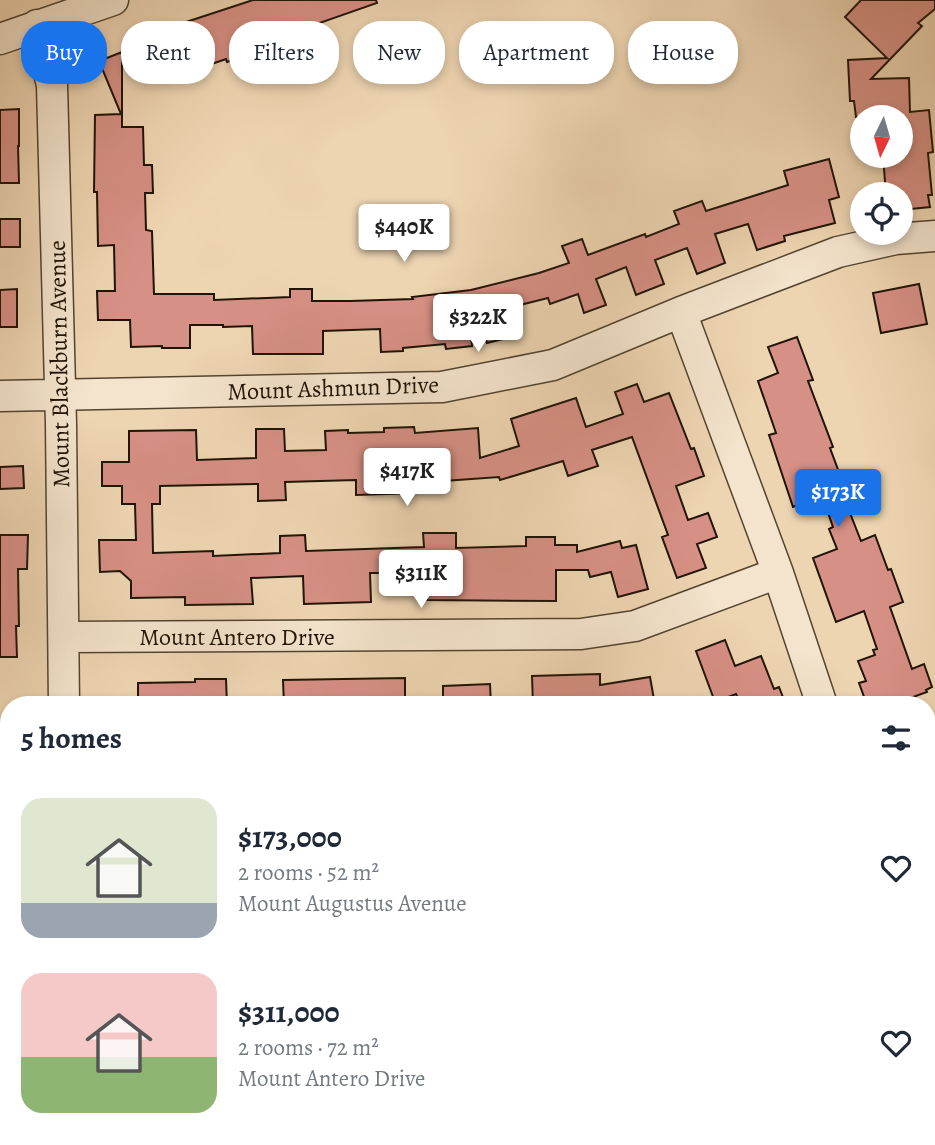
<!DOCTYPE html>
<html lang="en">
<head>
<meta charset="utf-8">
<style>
	:root { --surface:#fff; --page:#f2f2f3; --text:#1f2937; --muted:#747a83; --accent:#1a73e8 }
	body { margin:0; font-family:Alegreya,serif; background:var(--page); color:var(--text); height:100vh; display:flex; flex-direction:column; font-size:26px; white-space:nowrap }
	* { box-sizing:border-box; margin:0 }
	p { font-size:23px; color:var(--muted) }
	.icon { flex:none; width:38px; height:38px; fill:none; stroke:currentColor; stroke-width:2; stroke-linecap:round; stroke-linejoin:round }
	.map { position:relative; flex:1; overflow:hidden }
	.drawer { position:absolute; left:0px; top:696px; width:936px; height:450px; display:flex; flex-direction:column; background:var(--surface); border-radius:28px 28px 0 0; box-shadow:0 4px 10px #0003 }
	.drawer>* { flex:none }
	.banner { position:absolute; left:21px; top:21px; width:894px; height:63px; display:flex; gap:14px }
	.needle { width:46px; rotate:185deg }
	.buttons { position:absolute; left:850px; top:105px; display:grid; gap:14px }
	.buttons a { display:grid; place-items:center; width:63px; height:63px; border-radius:50%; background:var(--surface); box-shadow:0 4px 10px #0003; font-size:35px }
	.price { position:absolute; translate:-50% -60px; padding:0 16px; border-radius:7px; background:#fff; color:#222; font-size:23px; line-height:46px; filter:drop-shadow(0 2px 4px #0008) }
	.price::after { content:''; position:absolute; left:50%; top:42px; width:21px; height:16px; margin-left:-10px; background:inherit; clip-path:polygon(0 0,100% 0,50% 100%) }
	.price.selected { background:var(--accent); color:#fff }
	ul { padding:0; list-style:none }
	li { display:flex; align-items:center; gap:21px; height:175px; padding:0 21px }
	li span { display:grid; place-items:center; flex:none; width:196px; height:140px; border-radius:21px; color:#555 }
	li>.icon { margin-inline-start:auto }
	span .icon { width:84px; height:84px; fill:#fffc; stroke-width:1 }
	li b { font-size:30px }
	h2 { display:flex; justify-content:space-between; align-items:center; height:84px; padding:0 21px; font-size:30px }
	.chip { padding:0 24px; border-radius:28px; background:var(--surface); box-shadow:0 4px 10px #0003; font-size:24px; line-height:63px }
	.chip.selected { background:var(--accent); color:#fff }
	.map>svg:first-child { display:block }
	.building { fill:#d79085; stroke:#1f1405; stroke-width:2 }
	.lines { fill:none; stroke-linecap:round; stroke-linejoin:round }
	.minor-casing { stroke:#534430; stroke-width:33 }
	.minor { stroke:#f4e4cd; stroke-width:30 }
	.labels { text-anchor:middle; stroke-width:5; stroke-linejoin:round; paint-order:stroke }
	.street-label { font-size:24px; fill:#1f1405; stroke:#f4e4cd }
</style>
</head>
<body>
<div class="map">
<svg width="935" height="1145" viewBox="0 0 935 1145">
	<rect width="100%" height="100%" fill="#eed5b2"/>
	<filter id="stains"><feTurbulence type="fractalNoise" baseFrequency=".00286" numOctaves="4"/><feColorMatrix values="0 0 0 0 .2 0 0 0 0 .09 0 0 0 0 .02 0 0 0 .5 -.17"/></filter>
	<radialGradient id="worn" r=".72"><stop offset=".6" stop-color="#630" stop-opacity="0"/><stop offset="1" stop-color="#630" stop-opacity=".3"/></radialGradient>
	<path class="building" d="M253 0H376L377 3 305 28 313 48 282 59 277 45 227 62 226 59 171 78 169 73 147 81 138 59 180 44 174 26Z
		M861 0H935V9L918 23 922 26 871 79 909 78 910 112 929 110 933 152 928 153 932 195H928L930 207 901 210V194H886L883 156H901V117H856L854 101H850L848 60 887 58 845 17Z
		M122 52V127H143L144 165H152L153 193H145L146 230 152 231 154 294H214V300L290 297V289H312V301H350L413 299 412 297 471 290 539 273 569 263 562 246 582 239 588 255 645 234 646 237 679 224 674 211 702 201 706 211 788 185 784 171 829 159 839 197 829 200 835 223 784 236 785 241 757 250 748 224 715 234 725 263 697 274 687 248 655 260 664 284 636 295 626 267 596 279 606 305 584 313 578 294 550 304 548 298 512 307 519 335 487 343 476 306 469 307 472 346 446 349 445 344 403 348V351L381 352 380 329 323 331V354H253L252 326 223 327V325H190V348H162V346L131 347 130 320H98L97 291H115L114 245 98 246 97 192H94L95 115 121 114 99 61Z
		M19 109V146H18L19 183H0V110Z
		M0 219H20V247H0Z
		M919 284 927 324 881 333 873 293Z
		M17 289V327H0V290Z
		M797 337 813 380 808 381 833 447 830 448 852 507 848 508 861 541 875 535 888 570 891 569 903 602 890 607 912 669 924 664 932 687 926 690 927 692 891 705H867L859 683 866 681 858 661 875 655 873 650 877 649 864 611 836 622 813 558 837 549 829 529 833 527 822 496 793 507 769 435 776 433 758 381 778 373 768 347Z
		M637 384 644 402 669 393 691 449 694 448 704 476 676 486 688 520 708 513 717 537 697 544 706 568 677 578 662 537 668 535 632 437 592 450 598 466 568 476 563 461 500 480 499 477 416 483 417 493 356 495V480L285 482 286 500 258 501V484L160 486V504H152L153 553 213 551V556L280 553V536L305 535 306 551 424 547 423 533H456V548L526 546V537H555V545H577V552L620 541 622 548 636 545 648 589 618 597 611 572 590 577 588 570H556V601L427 600V573H370L371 602 304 604 303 576 251 578 253 604 185 605V597L131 598V581L120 571 100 572 99 540H136L135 504H122V486H102V462H129V431L196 430 197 460 256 458V429H284L285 451 326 450 325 431 348 430V433L384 432V428L414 427 415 433 478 428 480 458 519 446 511 419 576 398 586 427 623 414 615 392Z
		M23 466 24 488 0 489V467Z
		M0 535H28L27 569H18L19 626H16L17 657H0Z
		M725 640 735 666 761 656 774 689 779 687 786 705H734V703L739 701 736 694 715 702 696 651Z
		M600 674V685L650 677 655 705H533L532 676Z
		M405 678V705H284L283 680Z
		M195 679H226L227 705H138V683L195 682Z
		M490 684 491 705H443V686Z"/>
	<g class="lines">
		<defs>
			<path id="minor" d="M37 25 52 85 61 424 64 705
				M0 39 113 0
				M681 312 778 573 822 705
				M0 396 442 387 553 365 681 312 838 252 896 239 935 236
				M64 637 581 634 635 626 778 573
				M928 911 935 912
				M73 1138V1145
				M732 1138 797 1142 817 1145
				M212 1145 711 1138"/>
		</defs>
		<use href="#minor" class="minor-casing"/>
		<use href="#minor" class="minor"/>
	</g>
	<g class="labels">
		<g class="street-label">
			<text transform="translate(59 364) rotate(-91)" y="8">Mount Blackburn Avenue</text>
			<text transform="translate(333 388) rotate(-2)" y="8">Mount Ashmun Drive</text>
			<text x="237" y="645">Mount Antero Drive</text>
		</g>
	</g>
	<rect width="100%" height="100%" filter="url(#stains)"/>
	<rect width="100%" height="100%" fill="url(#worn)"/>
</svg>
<div class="buttons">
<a><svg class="needle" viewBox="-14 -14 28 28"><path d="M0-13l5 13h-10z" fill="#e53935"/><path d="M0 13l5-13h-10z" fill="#747a83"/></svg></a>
<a><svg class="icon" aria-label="locate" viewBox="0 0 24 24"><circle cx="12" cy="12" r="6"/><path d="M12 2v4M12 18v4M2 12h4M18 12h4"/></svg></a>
</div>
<b class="price" style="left:404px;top:264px">$440K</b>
<b class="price" style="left:478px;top:354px">$322K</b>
<b class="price" style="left:407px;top:508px">$417K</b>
<b class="price selected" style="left:838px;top:529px">$173K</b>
<b class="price" style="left:421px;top:610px">$311K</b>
<div class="banner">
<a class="chip selected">Buy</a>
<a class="chip">Rent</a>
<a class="chip">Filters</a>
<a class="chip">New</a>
<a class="chip">Apartment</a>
<a class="chip">House</a>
</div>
<section class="drawer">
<h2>5 homes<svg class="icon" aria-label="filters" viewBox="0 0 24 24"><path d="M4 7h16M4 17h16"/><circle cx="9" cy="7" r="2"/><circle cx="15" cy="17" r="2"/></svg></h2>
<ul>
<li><span style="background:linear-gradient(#dfe7d0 75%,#9aa5b1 0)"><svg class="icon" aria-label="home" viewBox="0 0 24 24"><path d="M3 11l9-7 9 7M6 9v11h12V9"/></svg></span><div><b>$173,000</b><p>2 rooms · 52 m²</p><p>Mount Augustus Avenue</p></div><svg class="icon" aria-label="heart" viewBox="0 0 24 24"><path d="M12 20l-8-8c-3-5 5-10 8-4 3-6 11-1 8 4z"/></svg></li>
<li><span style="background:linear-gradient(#f6c9c9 60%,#8fb573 0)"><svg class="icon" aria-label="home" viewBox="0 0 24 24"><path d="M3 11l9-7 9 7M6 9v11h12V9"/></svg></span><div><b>$311,000</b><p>2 rooms · 72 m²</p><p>Mount Antero Drive</p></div><svg class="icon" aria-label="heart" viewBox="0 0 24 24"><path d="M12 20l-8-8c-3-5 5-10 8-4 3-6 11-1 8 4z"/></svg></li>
</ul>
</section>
</div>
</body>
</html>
